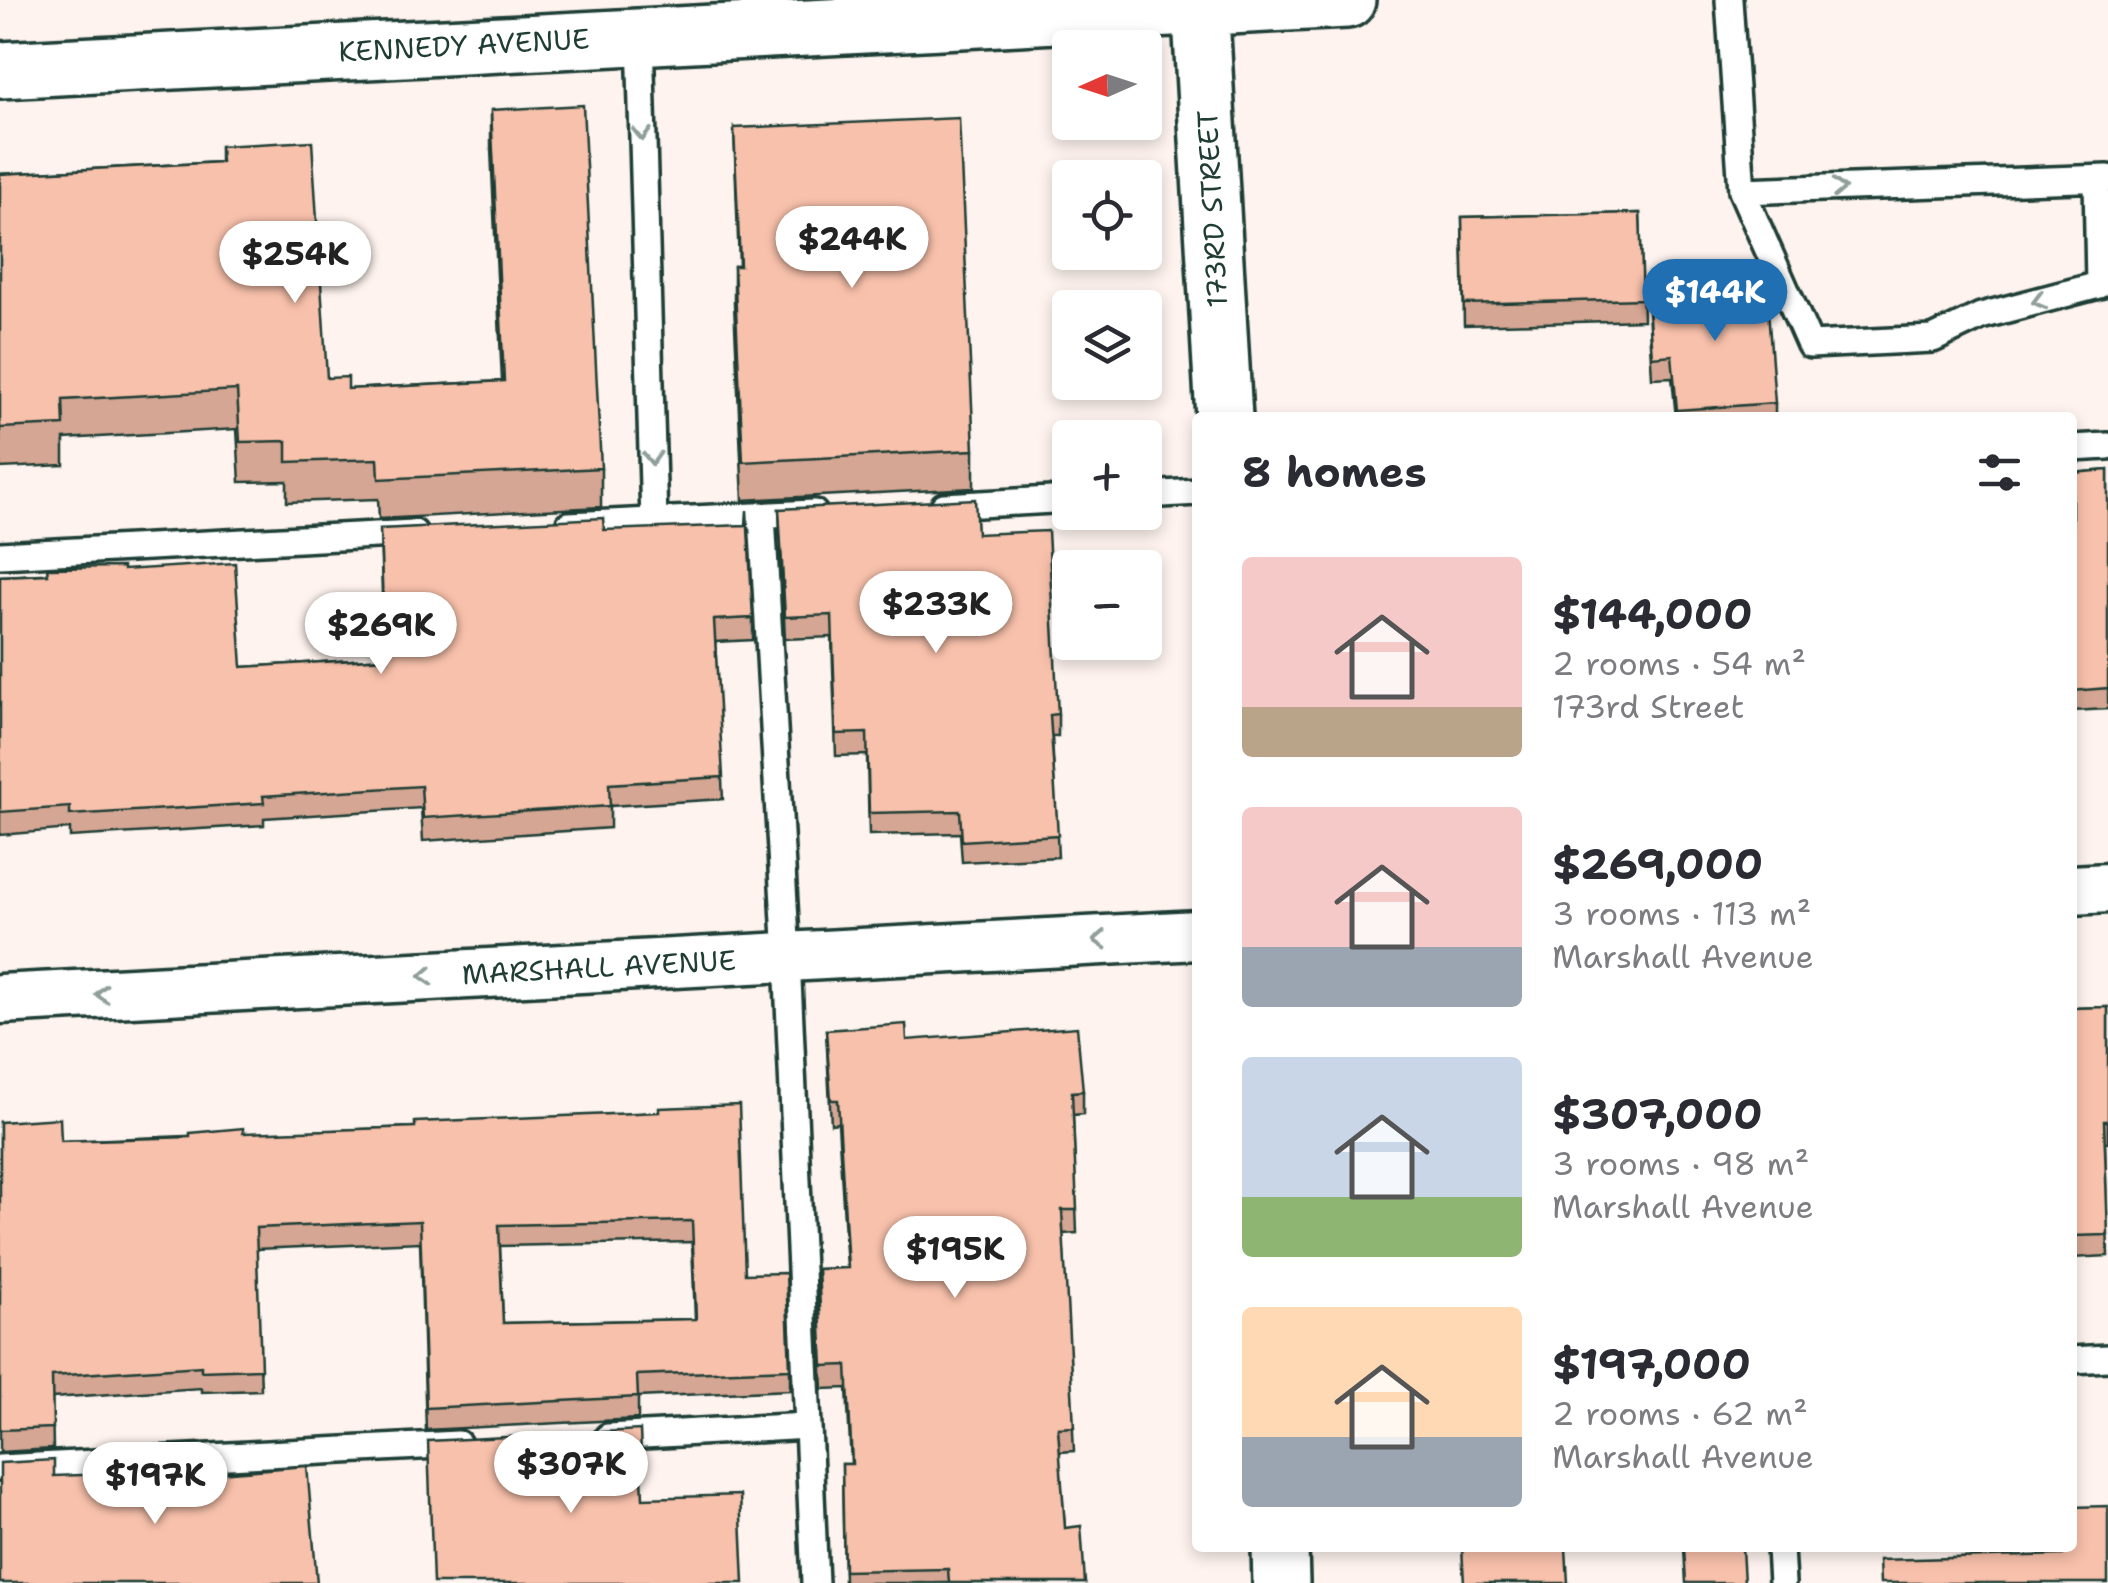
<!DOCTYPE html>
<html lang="en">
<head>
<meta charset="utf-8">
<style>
	:root { --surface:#fff; --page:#f2f2f3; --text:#2b2b33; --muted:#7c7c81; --accent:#1f6fb2 }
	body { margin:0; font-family:"Shantell Sans",sans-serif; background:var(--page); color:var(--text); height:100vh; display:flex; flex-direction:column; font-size:38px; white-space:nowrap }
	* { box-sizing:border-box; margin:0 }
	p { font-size:32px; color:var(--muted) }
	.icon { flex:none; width:55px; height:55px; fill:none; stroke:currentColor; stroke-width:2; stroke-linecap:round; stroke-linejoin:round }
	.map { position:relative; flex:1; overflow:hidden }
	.sheet { position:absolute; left:1192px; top:412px; width:885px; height:1140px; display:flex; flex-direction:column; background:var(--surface); border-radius:10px; box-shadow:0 5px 15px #0003 }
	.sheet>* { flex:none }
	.needle { width:65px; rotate:267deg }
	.fabs { position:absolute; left:1052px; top:30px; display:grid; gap:20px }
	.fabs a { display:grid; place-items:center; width:110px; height:110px; border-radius:10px; background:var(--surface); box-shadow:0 5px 15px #0003; font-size:50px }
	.price { position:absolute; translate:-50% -85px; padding:0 22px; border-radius:35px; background:#fff; color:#222; font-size:32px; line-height:65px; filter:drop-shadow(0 2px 5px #0008) }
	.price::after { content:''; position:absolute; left:50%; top:60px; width:30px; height:22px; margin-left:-15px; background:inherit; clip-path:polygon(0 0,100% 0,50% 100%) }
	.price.current { background:var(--accent); color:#fff }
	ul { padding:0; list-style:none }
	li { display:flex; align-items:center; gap:30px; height:250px; padding:0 50px }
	li span { display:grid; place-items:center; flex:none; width:280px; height:200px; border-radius:10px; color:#555 }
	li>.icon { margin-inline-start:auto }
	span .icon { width:120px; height:120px; fill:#fffc; stroke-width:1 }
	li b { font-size:42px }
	h2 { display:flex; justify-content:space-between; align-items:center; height:120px; padding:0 50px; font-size:42px }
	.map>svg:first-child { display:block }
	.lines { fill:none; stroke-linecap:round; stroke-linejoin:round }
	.lane-casing { stroke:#1f3d34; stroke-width:32 }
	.street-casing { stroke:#1f3d34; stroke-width:55 }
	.secondary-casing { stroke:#1f3d34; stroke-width:62 }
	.lane { stroke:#fff; stroke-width:25 }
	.street { stroke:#fff; stroke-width:48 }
	.secondary { stroke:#fff; stroke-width:55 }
	.wall { fill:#d5a693; stroke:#1f3d34; stroke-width:2.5; fill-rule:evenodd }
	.building { fill:#f8c1ab; stroke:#1f3d34; stroke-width:2.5; fill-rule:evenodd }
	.oneway { stroke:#8f9e9a }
	.labels { text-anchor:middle; stroke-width:10; stroke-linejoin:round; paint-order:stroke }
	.street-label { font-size:28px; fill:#1f3d34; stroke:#fff }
</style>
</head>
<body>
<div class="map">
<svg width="2108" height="1583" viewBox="0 0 2108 1583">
	<rect width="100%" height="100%" fill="#fef3ee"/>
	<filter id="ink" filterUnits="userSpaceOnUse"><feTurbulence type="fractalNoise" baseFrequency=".01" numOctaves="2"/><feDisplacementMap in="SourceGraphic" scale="20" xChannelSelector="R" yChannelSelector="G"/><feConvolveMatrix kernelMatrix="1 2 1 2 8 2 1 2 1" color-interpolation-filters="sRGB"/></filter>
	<g filter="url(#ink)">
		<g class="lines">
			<defs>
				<path id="lane" d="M1729 0 1742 191 1810 345 1933 339 1981 316 2099 285 2097 179
					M640 36 654 521
					M1742 191 2108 178
					M2072 448 2108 446
					M1145 495 1198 492
					M944 506 1070 499
					M762 515 787 957 815 1583
					M569 525 814 513
					M0 555 414 533
					M2072 1360 2108 1358
					M608 1437 808 1426
					M0 1468 458 1444
					M1780 1548 1782 1583"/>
				<path id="street" d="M2072 890 2108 888
					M0 999 1198 935"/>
				<path id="secondary" d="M1200 0 1224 418
					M0 70 1347 0
					M1280 1548 1281 1583"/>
			</defs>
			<use href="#lane" class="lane-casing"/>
			<use href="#street" class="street-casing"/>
			<use href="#secondary" class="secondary-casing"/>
			<use href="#lane" class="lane"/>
			<use href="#street" class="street"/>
			<use href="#secondary" class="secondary"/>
		</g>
		<path class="wall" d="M491 110 601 468V507L379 519 378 499 287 502V481L240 482 237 429 64 439V465L0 468V174L220 162V146L327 378 348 389 502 381 491 149Z
			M734 128 974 450V488L743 500 734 304V266H739Z
			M1640 213 1643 320 1464 325 1462 217Z
			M1647 292 1775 403V418H1676L1672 377 1652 378Z
			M2108 470V709L2072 711V473Z
			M779 509 977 534 1058 714V736H1052L1058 857 962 862 960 833 869 835 867 755 836 756 832 637 785 639Z
			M380 529 604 530 753 618V640L715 642 723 799 610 806V828L423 841 421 808 264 818V825L70 837V829L0 835V576L123 570 242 667 384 658Z
			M2108 1007V1142H2105L2108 1256 2072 1258V1008Z
			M826 1030 907 1040 1083 1091V1114L1073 1115 1077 1233 1063 1234 1074 1451 1059 1452 1065 1528 1085 1583H844L842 1464H851L847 1388 823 1389 818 1293V1269L847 1268 838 1123 831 1124Z
			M659 1112 745 1274 790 1369V1390L638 1397V1419L426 1430 420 1242 256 1249 261 1390 201 1392V1388L52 1398 53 1449 0 1452V1122L61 1141 415 1127ZM692 1242 695 1319 503 1323 500 1246Z"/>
		<path class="building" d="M583 105 601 468 379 479 378 459 287 462V441L240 442 237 390 63 400 64 425 0 428V174L221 162 220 146 312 141 327 378 348 377V389L504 381 491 110Z
			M959 118 974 450 743 462 734 266H740L734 128Z
			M1640 213 1643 299 1464 304 1462 217Z
			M1766 283 1775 403 1677 410 1672 355 1652 357 1647 292Z
			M2108 470V688L2072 691V473Z
			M975 499 977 534 1048 531 1058 714 1050 715 1058 835 962 841 960 811 869 813 867 733 836 734 832 615 785 617 779 509Z
			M747 510 753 618 714 620 723 777 609 784 610 806 423 818 421 786 263 796 264 803 70 815V807L0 812V576L48 574 47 568 123 567V570L235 563 242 667 385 658 380 529 603 518 604 530 746 525Z
			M2108 1007V1121H2104L2108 1235 2072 1236V1008Z
			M906 1024 907 1040 1077 1027 1083 1091 1072 1092 1077 1210H1062L1074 1427 1058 1428 1065 1528 1081 1526 1085 1583H949L948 1569 844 1571 842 1464H852L847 1365 823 1366 818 1269 848 1268 838 1100H831L826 1030Z
			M739 1105 745 1274 786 1273 790 1369 637 1375 638 1397 426 1408 420 1221 256 1228 261 1369 201 1371V1366L52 1376 53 1428 0 1430V1122L60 1118 61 1141 190 1137V1133L243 1128V1133L415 1127V1122L659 1112V1108ZM692 1221 696 1319 503 1323 499 1225Z
			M640 1430 643 1498 740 1495 744 1583H433L428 1441Z
			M54 1460V1476L166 1472 167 1477 307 1466 317 1583H0V1463Z
			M2108 1506V1583H1880L1879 1560 2063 1555V1548H2072V1507Z
			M1462 1548H1566L1568 1583H1464Z
			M1684 1548H1742L1744 1583H1686Z"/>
		<defs><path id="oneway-chevron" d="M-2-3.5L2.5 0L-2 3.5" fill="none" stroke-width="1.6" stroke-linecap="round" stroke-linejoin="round" transform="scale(2.5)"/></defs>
		<g class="oneway">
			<use href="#oneway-chevron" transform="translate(642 134) rotate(89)"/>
			<use href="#oneway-chevron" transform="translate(1839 188) rotate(-2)"/>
			<use href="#oneway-chevron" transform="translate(2039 301) rotate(165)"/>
			<use href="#oneway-chevron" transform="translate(652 458) rotate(88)"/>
			<use href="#oneway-chevron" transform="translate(1100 940) rotate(177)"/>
			<use href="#oneway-chevron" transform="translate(426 976) rotate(177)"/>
			<use href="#oneway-chevron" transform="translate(102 994) rotate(177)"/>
		</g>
	</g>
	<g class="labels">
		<g class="street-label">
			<text transform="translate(464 45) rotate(-3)" y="10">KENNEDY AVENUE</text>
			<text transform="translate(1212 209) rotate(-93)" y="10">173RD STREET</text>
			<text transform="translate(599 967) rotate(-3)" y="10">MARSHALL AVENUE</text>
		</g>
	</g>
</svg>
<div class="fabs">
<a><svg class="needle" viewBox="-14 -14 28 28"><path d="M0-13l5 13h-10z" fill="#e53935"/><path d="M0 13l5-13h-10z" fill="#7c7c81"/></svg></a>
<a><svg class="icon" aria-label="locate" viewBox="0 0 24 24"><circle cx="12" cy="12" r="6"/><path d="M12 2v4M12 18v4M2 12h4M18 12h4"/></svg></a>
<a><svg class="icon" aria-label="layers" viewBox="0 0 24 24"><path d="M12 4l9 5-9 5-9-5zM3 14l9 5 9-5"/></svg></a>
<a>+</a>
<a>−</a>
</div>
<b class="price" style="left:852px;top:291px">$244K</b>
<b class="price" style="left:295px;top:306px">$254K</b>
<b class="price current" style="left:1715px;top:344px">$144K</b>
<b class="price" style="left:936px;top:656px">$233K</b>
<b class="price" style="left:381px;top:677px">$269K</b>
<b class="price" style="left:955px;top:1301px">$195K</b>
<b class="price" style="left:571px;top:1516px">$307K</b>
<b class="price" style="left:155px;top:1527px">$197K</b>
<section class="sheet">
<h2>8 homes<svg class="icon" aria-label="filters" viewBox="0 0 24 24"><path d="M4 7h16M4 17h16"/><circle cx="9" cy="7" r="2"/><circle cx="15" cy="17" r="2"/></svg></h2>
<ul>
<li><span style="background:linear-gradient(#f6c9c9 75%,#b9a48a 0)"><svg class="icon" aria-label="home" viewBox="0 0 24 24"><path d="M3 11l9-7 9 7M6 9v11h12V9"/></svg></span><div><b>$144,000</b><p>2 rooms · 54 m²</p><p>173rd Street</p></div></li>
<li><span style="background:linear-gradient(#f6c9c9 70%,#9aa5b1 0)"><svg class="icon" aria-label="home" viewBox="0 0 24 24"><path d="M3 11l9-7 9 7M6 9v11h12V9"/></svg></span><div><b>$269,000</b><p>3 rooms · 113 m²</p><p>Marshall Avenue</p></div></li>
<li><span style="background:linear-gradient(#c9d6e8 70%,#8fb573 0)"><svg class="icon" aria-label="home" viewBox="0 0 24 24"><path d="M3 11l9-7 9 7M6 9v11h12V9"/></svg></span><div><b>$307,000</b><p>3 rooms · 98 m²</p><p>Marshall Avenue</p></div></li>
<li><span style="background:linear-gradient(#ffd9b3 65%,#9aa5b1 0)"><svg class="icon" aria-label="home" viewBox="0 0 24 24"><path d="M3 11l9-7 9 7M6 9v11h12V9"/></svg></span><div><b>$197,000</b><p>2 rooms · 62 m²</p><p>Marshall Avenue</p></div></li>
</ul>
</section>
</div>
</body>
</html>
